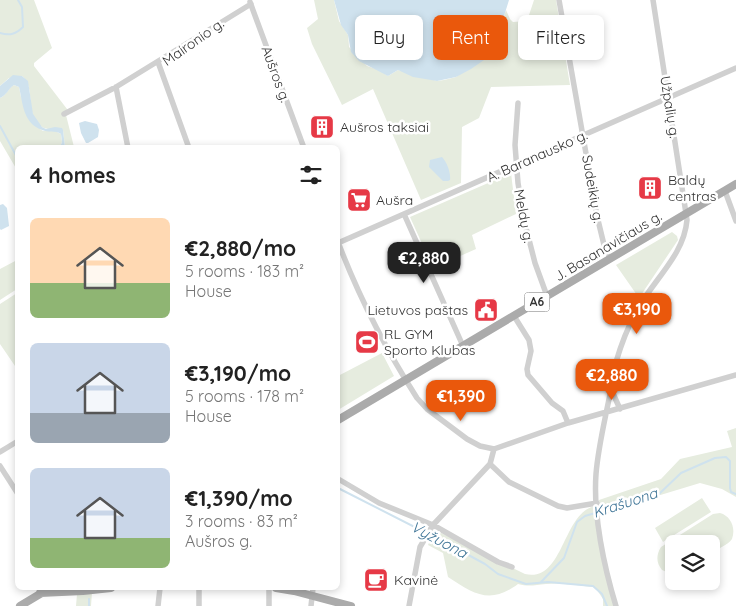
<!DOCTYPE html>
<html lang="en">
<head>
<meta charset="utf-8">
<style>
	:root { --surface:#fff; --page:#f6f6f6; --text:#222; --muted:#767676; --accent:#ea580c }
	body { margin:0; font-family:Quicksand,sans-serif; background:var(--page); color:var(--text); height:100vh; display:flex; flex-direction:column; font-size:19px; white-space:nowrap }
	* { box-sizing:border-box; margin:0 }
	p { font-size:16px; color:var(--muted) }
	.icon { flex:none; width:28px; height:28px; fill:none; stroke:currentColor; stroke-width:2; stroke-linecap:round; stroke-linejoin:round }
	.map { position:relative; flex:1; overflow:hidden }
	.panel { position:absolute; left:15px; top:145px; width:325px; height:445px; display:flex; flex-direction:column; background:var(--surface); border-radius:8px; box-shadow:0 2px 8px #0003 }
	.panel>* { flex:none }
	.hud { position:absolute; left:355px; top:15px; width:305px; height:45px; display:flex; gap:10px }
	.buttons { position:absolute; left:665px; top:535px; display:grid; gap:10px }
	.buttons a { display:grid; place-items:center; width:55px; height:55px; border-radius:8px; background:var(--surface); box-shadow:0 2px 8px #0003; font-size:25px }
	.price { position:absolute; translate:-50% -42px; padding:0 11px; border-radius:10px; background:var(--accent); color:#fff; font-size:16px; line-height:32px; filter:drop-shadow(0 1px 2px #0008) }
	.price::after { content:''; position:absolute; left:50%; top:30px; width:15px; height:11px; margin-left:-8px; background:inherit; clip-path:polygon(0 0,100% 0,50% 100%) }
	.price.selected { background:#222; color:#fff }
	ul { padding:0; list-style:none }
	li { display:flex; align-items:center; gap:15px; height:125px; padding:0 15px }
	li span { display:grid; place-items:center; flex:none; width:140px; height:100px; border-radius:8px; color:#555 }
	li>.icon { margin-inline-start:auto }
	span .icon { width:60px; height:60px; fill:#fffc; stroke-width:1 }
	li b { font-size:21px }
	h2 { display:flex; justify-content:space-between; align-items:center; height:60px; padding:0 15px; font-size:21px }
	.chip { padding:0 18px; border-radius:8px; background:var(--surface); box-shadow:0 2px 8px #0003; font-size:18px; line-height:45px }
	.chip.selected { background:var(--accent); color:#fff }
	.map>svg:first-child { display:block }
	.green { fill:#e6ecdf }
	.water { fill:#cfe2ee }
	.lines { fill:none; stroke-linecap:round; stroke-linejoin:round }
	.stream { stroke:#cfe2ee; stroke-width:2 }
	.minor { stroke:#d0d0d0; stroke-width:5.5 }
	.major { stroke:#ababab; stroke-width:8 }
	.labels { text-anchor:middle; stroke-width:5; stroke-linejoin:round; paint-order:stroke }
	.shield { fill:#fff; stroke:#707070; stroke-width:1 }
	.shield-label { font-size:12px; font-weight:bold; fill:#333 }
	.street-label { font-size:14px; fill:#333; stroke:#fff }
	.poi-label { font-size:14px; fill:#333; stroke:#fff; text-anchor:start }
	.water-label { font-size:15px; font-style:italic; fill:#3f7597; stroke:#fff }
</style>
</head>
<body>
<div class="map">
<svg width="736" height="606" viewBox="0 0 736 606">
	<rect width="100%" height="100%" fill="#fff"/>
	<path class="green" d="M0 0H34L52 48 34 63V66L67 109 66 115 74 147H65L63 130C58 129 49 130 44 128 23 118 37 87 22 76L9 78 0 86Z
		M314 0H334L339 21 348 35 349 47 367 66 379 70 388 76 398 70 437 81 444 80 456 77 501 42 500 29 506 10 510 19 513 22 527 21 534 0H556L570 85 491 87 479 118 462 127 461 183 421 200 373 89 342 105 312 44 307 28 318 19Z
		M14 85 19 87 21 97 40 129 43 131H55L61 134 62 142 60 147 18 148 17 170 0 141V98C7 95 8 88 14 85Z
		M511 173 516 214 472 235 476 249 433 268 410 217Z
		M672 232 677 236 678 240 639 298 616 265Z
		M17 260V289L0 300V269Z
		M17 293 18 364 15 366 0 344V304Z
		M382 353 394 376 338 410V376Z
		M736 428V497L722 489 700 483 611 510 608 514 601 516 599 500 661 479 680 459 732 447 727 431Z
		M702 498 711 512 663 542 655 528Z
		M595 506 614 606H603V599L595 587C580 586 560 582 546 584 535 585 529 587 518 584 490 605 474 594 448 577L443 553 428 545 435 530 525 574C564 583 562 513 595 506Z
		M720 513C731 516 736 528 732 539 728 545 717 549 711 553V544H674V575L662 570C656 563 656 555 661 547L713 514Z
		M92 592 91 606H76L77 594Z"/>
	<path class="water" d="M334 0H509L500 29 501 42 500 49 471 69 456 77 437 81 413 77 398 70 388 76 359 61 351 52 348 35 341 25Z
		M13 75 22 76 28 81 33 114 42 127 46 129 55 127 62 128 63 130 65 147H60L62 142 61 134C55 130 48 133 42 130 23 123 23 104 19 87L14 85C8 89 7 95 0 98V86Z
		M85 121 97 124 99 130 98 137 88 143H86L81 133 79 123Z
		M442 157C447 162 451 173 450 180L448 181H443L429 167 430 160Z
		M3 204 7 208 9 226 1 230 0 229V205Z"/>
	<g class="lines">
		<path class="stream" d="M0 33C10 36 16 34 23 27L22 7 18 0
			M0 126 18 159
			M338 488 448 544 485 564 498 574 526 584 548 582 593 586 602 594 607 606
			M541 582 564 558 577 522 585 516 659 494 681 473 715 458 726 457 730 461V488L731 492 736 494
			M89 606V599"/>
		<path class="minor" d="M559 0 597 216 605 249 610 258
			M250 2 304 148
			M158 62 189 148
			M116 87 128 148
			M518 103 515 145 518 183 524 220 535 263 547 296
			M64 114 116 87 251 4
			M725 191 736 221
			M404 214 463 346
			M338 242C359 297 385 348 417 398L427 409 467 439 480 446 494 449 568 423 736 375
			M338 243 736 68
			M514 316 529 340 531 351 527 369 528 375 552 403 563 411 568 423
			M611 389 620 409
			M0 452 18 441
			M490 464 509 482 558 506 567 508 597 503
			M0 466 18 494
			M340 480 379 503 433 525 498 562 512 567
			M269 588V606
			M158 606 160 588
			M199 606V588
			M311 606 313 588
			M409 606 420 547 433 525 490 464 494 449
			M616 606C604 567 593 515 596 474 598 449 604 424 609 399 612 387 612 374 616 362 621 345 628 327 636 312 652 281 684 256 687 220L653 0"/>
		<path class="major" d="M338 420 736 184
			M276 588 294 591 351 606
			M78 590 83 591 111 588
			M40 593 83 591
			M20 606 50 588"/>
	</g>
	<defs>
		<symbol id="building-square" viewBox="-11 -11 22 22"><rect x="-9" y="-9" width="18" height="18" rx="4" fill="#e63946" stroke="#fff"/><path d="M-4-6H4V6H1V3H-1V6H-4ZM-2.5-4.3h1.7v1.8h-1.7ZM.8-4.3h1.7v1.8H.8ZM-2.5-1h1.7V.8h-1.7ZM.8-1h1.7V.8H.8Z" fill="#fff"/></symbol>
		<symbol id="supermarket-square" viewBox="-11 -11 22 22"><rect x="-9" y="-9" width="18" height="18" rx="4" fill="#e63946" stroke="#fff"/><path d="M-6-5.5h2.5l.6 2H6L4.5 2H-2.5L-4.4-4H-6ZM-1.5 3.2a1.3 1.3 0 1 0 .1 0ZM3 3.2a1.3 1.3 0 1 0 .1 0Z" fill="#fff"/></symbol>
		<symbol id="civic-square" viewBox="-11 -11 22 22"><rect x="-9" y="-9" width="18" height="18" rx="4" fill="#e63946" stroke="#fff"/><path d="M-.6-6.5H3V-4.5H.6V-3L4-1V1h2V6H-6V1h2V-1L-.6-3ZM-1.2 2.5V6h2.4V2.5Z" fill="#fff"/></symbol>
		<symbol id="stadium-square" viewBox="-11 -11 22 22"><rect x="-9" y="-9" width="18" height="18" rx="4" fill="#e63946" stroke="#fff"/><path d="M0-5a6.5 5 0 1 0 0 10a6.5 5 0 1 0 0-10ZM-3.5-1.8h7v3.6h-7Z" fill="#fff"/></symbol>
		<symbol id="cafe-square" viewBox="-11 -11 22 22"><rect x="-9" y="-9" width="18" height="18" rx="4" fill="#e63946" stroke="#fff"/><path d="M-5.5-4.5H6V0H3Q3 3.5 0 3.5H-2.5Q-5.5 3.5-5.5 0ZM3-3.2v2h1.7v-2ZM-6 4.5H4V6H-6Z" fill="#fff"/></symbol>
	</defs>
	<g fill-rule="evenodd">
		<use href="#building-square" x="308" y="113" width="28" height="28"/>
		<use href="#building-square" x="636" y="174" width="28" height="28"/>
		<use href="#supermarket-square" x="345" y="186" width="28" height="28"/>
		<use href="#civic-square" x="472" y="296" width="28" height="28"/>
		<use href="#stadium-square" x="353" y="328" width="28" height="28"/>
		<use href="#cafe-square" x="362" y="566" width="28" height="28"/>
	</g>
	<g class="labels">
		<rect class="shield" x="524.5" y="292.5" width="25" height="19" rx="4"/>
		<g class="shield-label">
			<text x="537" y="306">A6</text>
		</g>
		<g class="street-label">
			<text transform="translate(193 42) rotate(-35)" y="5">Maironio g.</text>
			<text transform="translate(276 74) rotate(70)" y="5">Aušros g.</text>
			<text transform="translate(670 107) rotate(81)" y="5">Užpalių g.</text>
			<text transform="translate(537 156) rotate(-24)" y="5">A. Baranausko g.</text>
			<text transform="translate(593 189) rotate(80)" y="5">Sudeikių g.</text>
			<text transform="translate(524 216) rotate(79)" y="5">Meldų g.</text>
			<text transform="translate(608 246) rotate(-31)" y="5">J. Basanavičiaus g.</text>
		</g>
		<g class="poi-label">
			<text x="340" y="132">Aušros taksiai</text>
			<text x="668" y="185">Baldų<tspan x="668" dy="16">centras</tspan></text>
			<text x="376" y="205">Aušra</text>
			<text x="468" y="315" text-anchor="end">Lietuvos paštas</text>
			<text x="384" y="339">RL GYM<tspan x="384" dy="16">Sporto Klubas</tspan></text>
			<text x="394" y="585">Kavinė</text>
		</g>
		<g class="water-label">
			<text transform="translate(625 503) rotate(-18)" y="5">Krašuona</text>
			<text transform="translate(439 540) rotate(28)" y="5">Vyžuona</text>
		</g>
	</g>
</svg>
<div class="buttons">
<a><svg class="icon" aria-label="layers" viewBox="0 0 24 24"><path d="M12 4l9 5-9 5-9-5zM3 14l9 5 9-5"/></svg></a>
</div>
<b class="price selected" style="left:424px;top:284px">€2,880</b>
<b class="price" style="left:637px;top:335px">€3,190</b>
<b class="price" style="left:612px;top:401px">€2,880</b>
<b class="price" style="left:461px;top:422px">€1,390</b>
<div class="hud">
<a class="chip">Buy</a>
<a class="chip selected">Rent</a>
<a class="chip">Filters</a>
</div>
<section class="panel">
<h2>4 homes<svg class="icon" aria-label="filters" viewBox="0 0 24 24"><path d="M4 7h16M4 17h16"/><circle cx="9" cy="7" r="2"/><circle cx="15" cy="17" r="2"/></svg></h2>
<ul>
<li><span style="background:linear-gradient(#ffd9b3 65%,#8fb573 0)"><svg class="icon" aria-label="home" viewBox="0 0 24 24"><path d="M3 11l9-7 9 7M6 9v11h12V9"/></svg></span><div><b>€2,880/mo</b><p>5 rooms · 183 m²</p><p>House</p></div></li>
<li><span style="background:linear-gradient(#c9d6e8 70%,#9aa5b1 0)"><svg class="icon" aria-label="home" viewBox="0 0 24 24"><path d="M3 11l9-7 9 7M6 9v11h12V9"/></svg></span><div><b>€3,190/mo</b><p>5 rooms · 178 m²</p><p>House</p></div></li>
<li><span style="background:linear-gradient(#c9d6e8 70%,#8fb573 0)"><svg class="icon" aria-label="home" viewBox="0 0 24 24"><path d="M3 11l9-7 9 7M6 9v11h12V9"/></svg></span><div><b>€1,390/mo</b><p>3 rooms · 83 m²</p><p>Aušros g.</p></div></li>
</ul>
</section>
</div>
</body>
</html>
